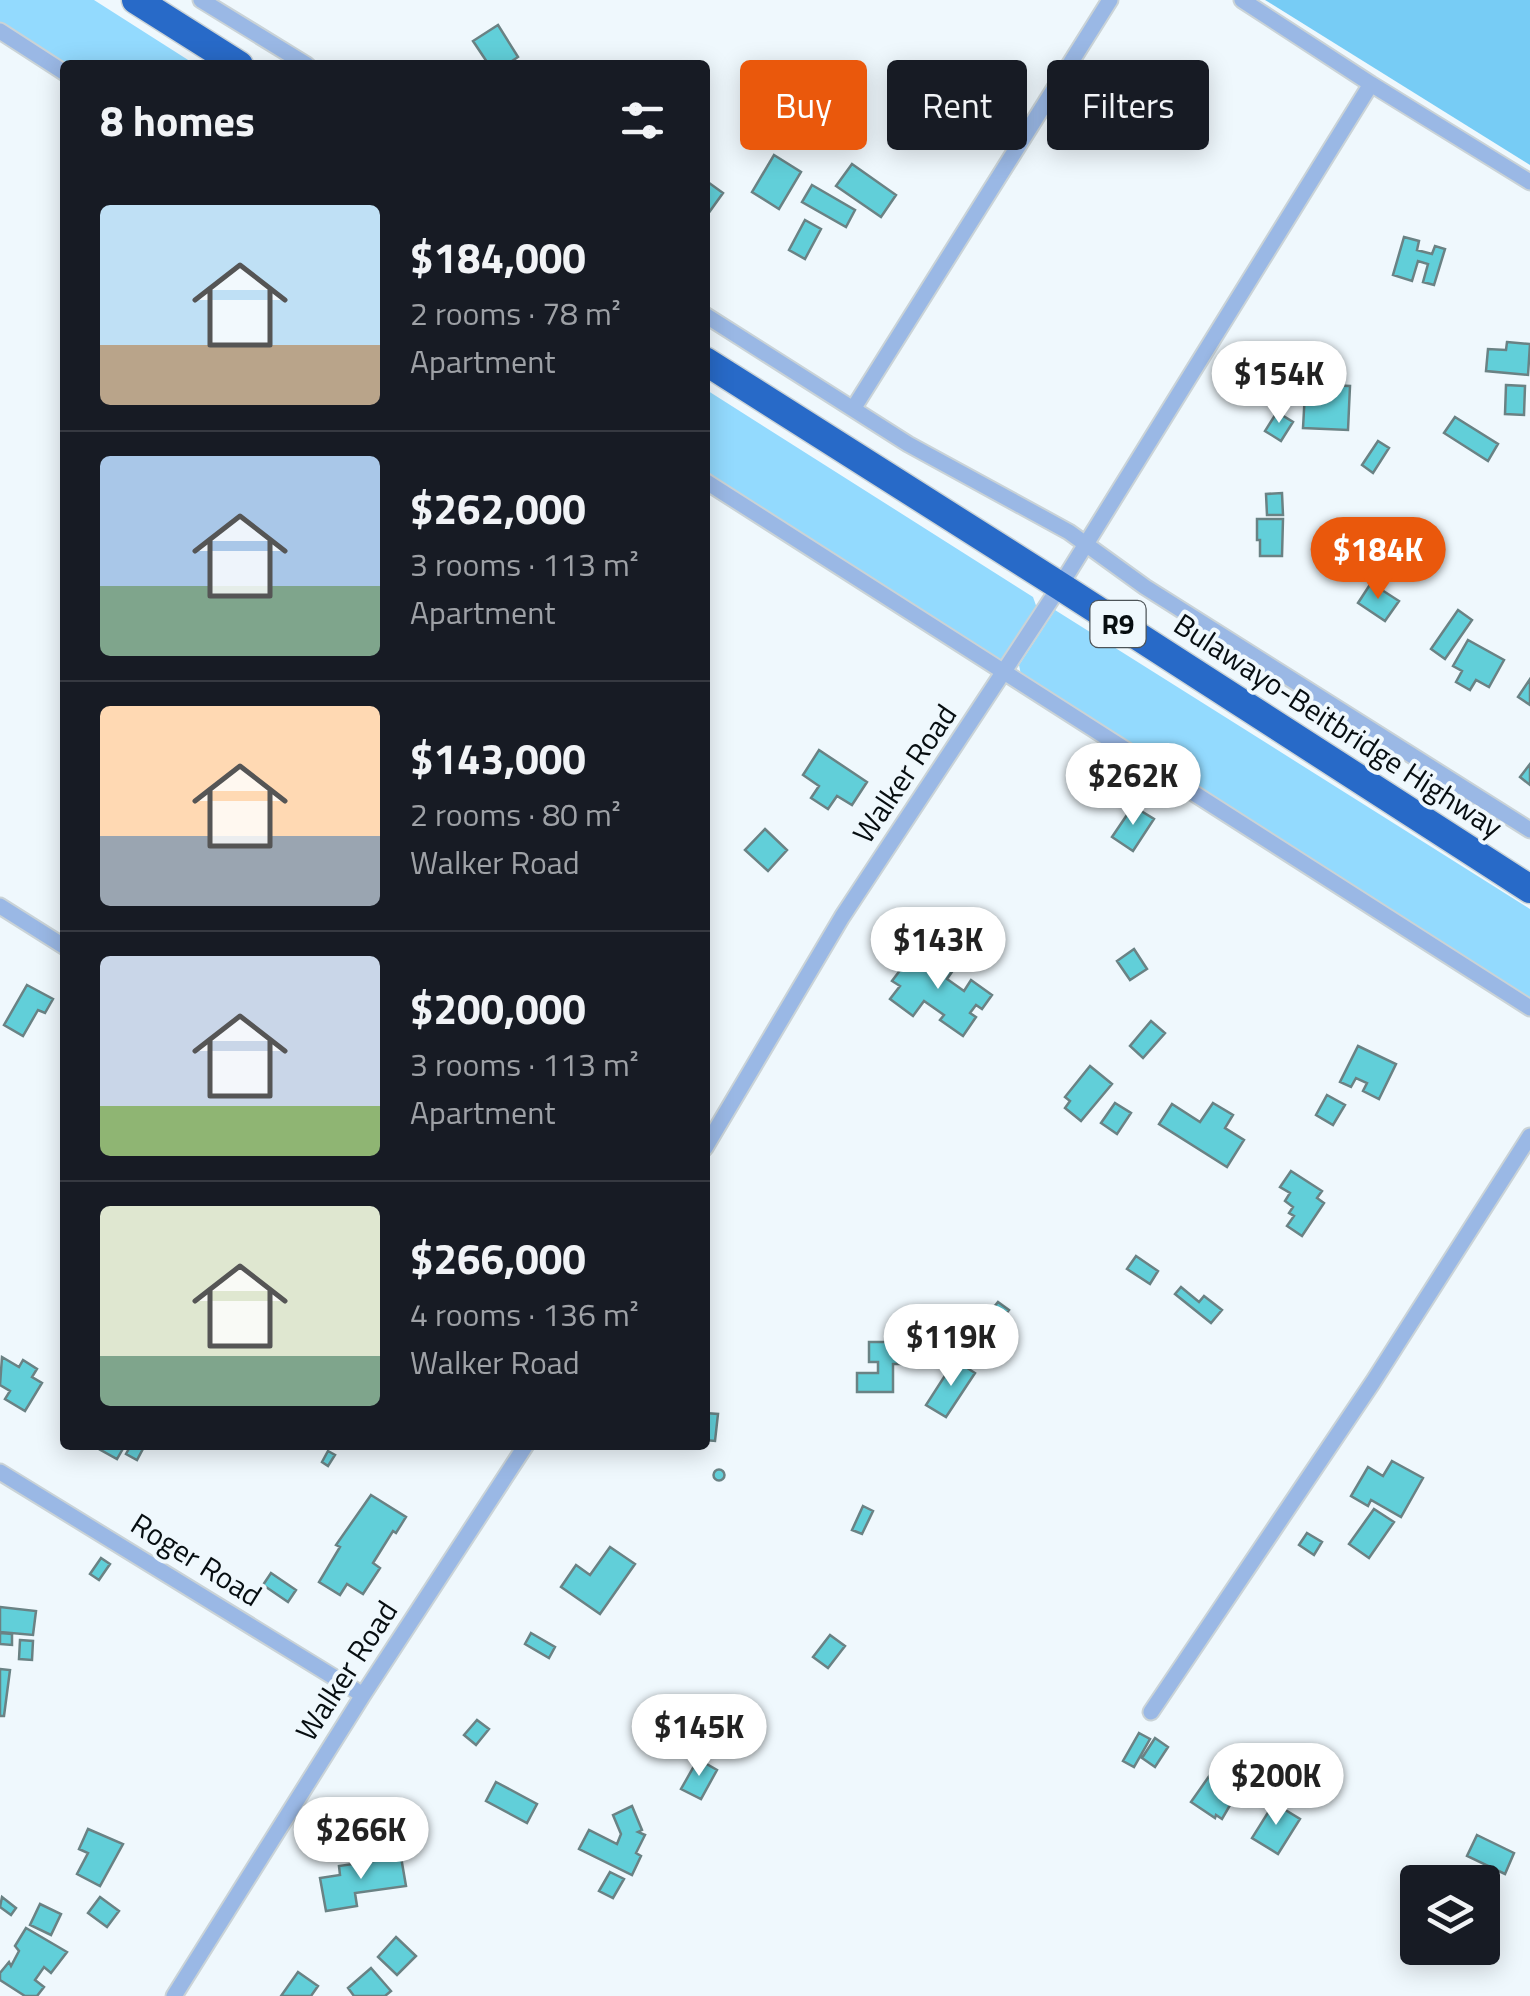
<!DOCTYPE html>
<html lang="en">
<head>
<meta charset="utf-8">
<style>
	:root { --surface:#171b24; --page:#20242c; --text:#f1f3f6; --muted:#9ea1a6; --line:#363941; --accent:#ea580c }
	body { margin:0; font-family:"Titillium Web",sans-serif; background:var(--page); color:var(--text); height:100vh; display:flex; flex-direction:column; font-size:38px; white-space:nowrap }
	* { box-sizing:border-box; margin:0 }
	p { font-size:32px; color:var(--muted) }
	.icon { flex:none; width:55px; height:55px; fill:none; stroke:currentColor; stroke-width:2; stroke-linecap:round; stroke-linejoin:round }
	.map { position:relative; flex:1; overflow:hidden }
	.drawer { position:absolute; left:60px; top:60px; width:650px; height:1390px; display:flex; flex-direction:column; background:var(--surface); border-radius:10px; box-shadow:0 5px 25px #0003 }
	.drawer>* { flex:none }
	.hud { position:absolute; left:740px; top:60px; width:640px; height:90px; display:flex; gap:20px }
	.controls { position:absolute; left:1400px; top:1865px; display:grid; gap:20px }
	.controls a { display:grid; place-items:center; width:100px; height:100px; border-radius:10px; background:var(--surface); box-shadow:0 5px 25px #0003; font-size:50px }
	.price { position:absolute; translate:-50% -85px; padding:0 22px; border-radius:35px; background:#fff; color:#222; font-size:32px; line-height:65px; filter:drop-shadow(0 2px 5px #0008) }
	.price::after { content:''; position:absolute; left:50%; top:60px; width:30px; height:22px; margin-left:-15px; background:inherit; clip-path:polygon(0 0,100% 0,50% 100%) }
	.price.active { background:var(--accent); color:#fff }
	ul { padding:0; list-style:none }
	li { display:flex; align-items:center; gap:30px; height:250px; padding:0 40px }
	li+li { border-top:2px solid var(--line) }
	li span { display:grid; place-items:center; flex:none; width:280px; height:200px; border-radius:10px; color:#555 }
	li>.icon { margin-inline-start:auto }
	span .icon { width:120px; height:120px; fill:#fffc; stroke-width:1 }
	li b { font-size:42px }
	h2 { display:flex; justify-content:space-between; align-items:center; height:120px; padding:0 40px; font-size:42px }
	.tag { padding:0 35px; border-radius:10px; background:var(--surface); box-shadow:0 5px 25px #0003; font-size:35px; line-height:90px }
	.tag.active { background:var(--accent); color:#fff }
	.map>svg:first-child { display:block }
	.green { fill:#93dafe }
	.forest { fill:#77ccf5 }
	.building { fill:#61cfd9; stroke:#6a8284; stroke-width:2.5 }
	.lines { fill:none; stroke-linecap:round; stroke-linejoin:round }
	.street-casing { stroke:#cad3d7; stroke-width:19 }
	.highway-casing { stroke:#cad3d7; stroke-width:31 }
	.street { stroke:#9ab8e5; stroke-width:15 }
	.highway { stroke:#286ac8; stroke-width:28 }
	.labels { text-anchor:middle; stroke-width:8; stroke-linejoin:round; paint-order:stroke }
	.shield { fill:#eff8fd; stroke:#4d5458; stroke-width:2.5 }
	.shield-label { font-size:28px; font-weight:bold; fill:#070e11 }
	.street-label { font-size:30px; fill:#070e11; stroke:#eff8fd }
</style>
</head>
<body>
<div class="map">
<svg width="1530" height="1996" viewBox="0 0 1530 1996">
	<rect width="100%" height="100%" fill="#eff8fd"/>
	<path class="green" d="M0 0H94L196 65H65L0 26Z
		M705 389 1033 597 1038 611 1003 666 705 475Z
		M1055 610 1530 909V1001L1021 675 1019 665Z"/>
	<path class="forest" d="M1265 0H1530V165Z"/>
	<path class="building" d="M498 25 518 57 506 65H489L473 41Z
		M774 155 801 172 779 209 752 192Z
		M852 164 896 195 881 217 836 186Z
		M705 180 723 193 705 218Z
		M812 185 855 210 846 227 802 202Z
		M805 220 821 229 805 259 789 250Z
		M1404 237 1419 241 1417 250 1432 254 1435 246 1445 249 1434 285 1423 282 1428 264 1418 261 1412 281 1393 275Z
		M1507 342 1530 344 1528 375 1486 371 1488 349 1506 350Z
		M1328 385 1350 386 1348 430 1303 428 1305 392 1328 393Z
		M1506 385 1525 386 1524 415 1505 414Z
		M1277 412 1293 422 1281 441 1265 431Z
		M1455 417 1498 444 1488 461 1444 433Z
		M1378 441 1389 448 1373 473 1362 465Z
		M1282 493 1283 515H1267L1266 494Z
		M1257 519H1283L1282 556H1260V540H1257Z
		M1371 583 1399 601 1385 621 1358 603Z
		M1458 610 1472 620 1445 659 1431 649Z
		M1468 640 1504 660 1489 687 1476 680 1470 690 1456 682 1462 671 1453 666Z
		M1530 679V705L1518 697Z
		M819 750 867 782 852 805 837 796 828 809 811 798 819 786 803 775Z
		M1530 764V785L1520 777Z
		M1133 806 1154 819 1133 851 1112 837Z
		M765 829 787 850 768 871 745 850Z
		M1134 949 1147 969 1130 980 1117 961Z
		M920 950 935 960 939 954 956 966 947 979 964 991 971 980 992 995 982 1009 976 1005 970 1013 976 1017 963 1036 940 1020 944 1015 924 1001 913 1016 890 999 900 986 892 981 904 965 908 968Z
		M27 985 53 999 45 1013 38 1010 23 1036 4 1025Z
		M1151 1021 1165 1033 1143 1058 1130 1046Z
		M1358 1046 1396 1064 1379 1099 1363 1091 1367 1083 1356 1078 1351 1087 1340 1082Z
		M1090 1066 1112 1084 1081 1121 1065 1108 1070 1101 1065 1097Z
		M1327 1095 1345 1105 1333 1125 1316 1115Z
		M1115 1103 1131 1113 1117 1134 1101 1123Z
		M1213 1103 1233 1115 1225 1128 1244 1140 1227 1167 1159 1124 1172 1104 1200 1122Z
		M1291 1171 1322 1191 1317 1198 1324 1203 1302 1236 1287 1226 1294 1216 1289 1213 1293 1207 1285 1201 1290 1193 1280 1187Z
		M1136 1256 1158 1271 1150 1284 1127 1269Z
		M1181 1287 1199 1302 1204 1296 1222 1310 1211 1323 1175 1294Z
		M998 1302 1009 1310 991 1332 981 1323Z
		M869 1342H902V1364H893V1392H857V1373H878V1362H869Z
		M2 1357 19 1367 23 1360 37 1369 32 1377 42 1383 25 1411 5 1399 10 1391 0 1385Z
		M955 1360 975 1373 946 1417 926 1405Z
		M705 1413 718 1414 715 1441 705 1440Z
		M102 1445H125L117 1459 99 1449Z
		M131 1445H145L137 1460 126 1454Z
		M328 1451 335 1455 328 1466 322 1462Z
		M1392 1461 1423 1478 1401 1517 1371 1500 1368 1506 1351 1496 1368 1467 1383 1476Z
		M713.5 1475a5.5 5.5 0 1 1 11 0a5.5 5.5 0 1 1-11 0Z
		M371 1495 406 1517 396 1533 393 1531 373 1563 380 1568 363 1594 347 1584 340 1595 319 1582 340 1547 336 1545Z
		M863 1506 873 1511 862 1534 852 1530Z
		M1374 1509 1394 1522 1369 1558 1349 1544Z
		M1307 1533 1322 1542 1314 1555 1299 1545Z
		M610 1547 635 1564 600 1614 561 1587 576 1565 590 1575Z
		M101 1558 110 1564 99 1580 90 1574Z
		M271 1573 296 1590 288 1602 263 1585Z
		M0 1607 36 1611 33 1635 0 1632Z
		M0 1633 12 1634V1645L0 1644Z
		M531 1633 555 1647 549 1658 525 1644Z
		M830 1635 845 1646 828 1668 813 1657Z
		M20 1640 33 1641 32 1660 19 1659Z
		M0 1669 10 1670 4 1716H0Z
		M477 1720 489 1729 476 1745 464 1735Z
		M1139 1733 1150 1739 1134 1767 1123 1761Z
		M1155 1738 1168 1747 1155 1767 1142 1758Z
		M698 1759 717 1770 701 1799 681 1789Z
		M1212 1772 1235 1788 1229 1797 1233 1800 1222 1819 1216 1815 1215 1818 1191 1802Z
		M496 1782 537 1804 527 1823 486 1801Z
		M1274 1803 1300 1819 1278 1854 1252 1838Z
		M632 1806 642 1830 638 1832 645 1835 636 1853 641 1856 632 1875 579 1849 589 1830 617 1844 621 1834 613 1815Z
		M88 1829 123 1844 100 1886 77 1874 88 1853 79 1849Z
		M1477 1835 1514 1853 1505 1874 1467 1856Z
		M401 1857 406 1886 355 1893 357 1906 326 1911 320 1878 340 1875 339 1866Z
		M610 1872 624 1879 613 1898 599 1891Z
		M2 1897 16 1908 11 1915 0 1907Z
		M100 1897 119 1911 107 1927 88 1913Z
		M40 1904 61 1914 51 1935 30 1925Z
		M26 1928 67 1952 51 1973 44 1967 35 1980 44 1987 37 1996H25L0 1980V1973L9 1962 11 1966 19 1951 15 1946Z
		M396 1937 416 1956 397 1975 378 1957Z
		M371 1968 391 1991 385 1996H354L348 1988Z
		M298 1972 318 1986 311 1996H281Z"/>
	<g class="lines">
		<defs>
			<path id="street" d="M201 0 307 65
				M1242 0 1371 84 1530 182
				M0 31 65 73
				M705 315 908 444 1069 532 1145 587 1530 830
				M853 409 1110 0
				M705 481 1530 1008
				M0 906 65 947
				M705 1148 842 917 1060 586 1371 84
				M0 1472 363 1695
				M1151 1712 1373 1382 1530 1136
				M174 1996 363 1695 526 1445"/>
			<path id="highway" d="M136 0 239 65
				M705 361 1060 586 1530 889"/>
		</defs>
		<use href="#street" class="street-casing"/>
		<use href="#highway" class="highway-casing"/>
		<use href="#street" class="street"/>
		<use href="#highway" class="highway"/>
	</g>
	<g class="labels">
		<rect class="shield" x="1090.5" y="601" width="55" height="46" rx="8"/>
		<g class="shield-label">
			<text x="1118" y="634">R9</text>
		</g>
		<g class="street-label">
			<text transform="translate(1338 726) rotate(33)" y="10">Bulawayo-Beitbridge Highway</text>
			<text transform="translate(905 774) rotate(-56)" y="10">Walker Road</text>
			<text transform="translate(196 1560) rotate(32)" y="10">Roger Road</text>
			<text transform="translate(347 1671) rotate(-57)" y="10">Walker Road</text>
		</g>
	</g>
</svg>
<div class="controls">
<a><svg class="icon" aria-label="layers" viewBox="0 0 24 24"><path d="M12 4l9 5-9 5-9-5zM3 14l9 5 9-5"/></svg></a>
</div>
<b class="price" style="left:1279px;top:426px">$154K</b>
<b class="price active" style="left:1378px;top:602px">$184K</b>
<b class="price" style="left:1133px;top:828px">$262K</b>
<b class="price" style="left:938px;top:992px">$143K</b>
<b class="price" style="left:951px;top:1389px">$119K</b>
<b class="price" style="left:699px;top:1779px">$145K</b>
<b class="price" style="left:1276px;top:1828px">$200K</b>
<b class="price" style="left:361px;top:1882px">$266K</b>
<div class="hud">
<a class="tag active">Buy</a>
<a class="tag">Rent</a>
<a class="tag">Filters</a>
</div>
<section class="drawer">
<h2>8 homes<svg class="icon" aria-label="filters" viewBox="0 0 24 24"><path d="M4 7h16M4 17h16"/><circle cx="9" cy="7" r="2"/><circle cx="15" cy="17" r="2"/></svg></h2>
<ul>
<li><span style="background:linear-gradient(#bfe0f5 70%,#b9a48a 0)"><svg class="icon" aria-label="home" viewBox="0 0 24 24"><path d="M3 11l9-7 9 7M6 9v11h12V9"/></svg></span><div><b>$184,000</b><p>2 rooms · 78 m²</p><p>Apartment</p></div></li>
<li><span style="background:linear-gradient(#a9c7e8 65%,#7fa58c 0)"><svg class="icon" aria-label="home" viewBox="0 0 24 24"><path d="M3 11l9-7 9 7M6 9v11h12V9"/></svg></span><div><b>$262,000</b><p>3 rooms · 113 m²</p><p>Apartment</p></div></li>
<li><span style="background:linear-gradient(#ffd9b3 65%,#9aa5b1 0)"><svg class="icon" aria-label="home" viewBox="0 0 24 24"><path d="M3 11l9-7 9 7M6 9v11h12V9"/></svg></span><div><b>$143,000</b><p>2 rooms · 80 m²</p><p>Walker Road</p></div></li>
<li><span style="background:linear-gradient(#c9d6e8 75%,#8fb573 0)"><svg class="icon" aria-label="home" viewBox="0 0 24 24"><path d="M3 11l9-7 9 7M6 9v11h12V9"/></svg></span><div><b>$200,000</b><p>3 rooms · 113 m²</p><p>Apartment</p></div></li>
<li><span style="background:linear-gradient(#dfe7d0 75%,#7fa58c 0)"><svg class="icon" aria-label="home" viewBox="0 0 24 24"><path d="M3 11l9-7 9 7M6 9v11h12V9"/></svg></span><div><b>$266,000</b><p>4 rooms · 136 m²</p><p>Walker Road</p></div></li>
</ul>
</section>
</div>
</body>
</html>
